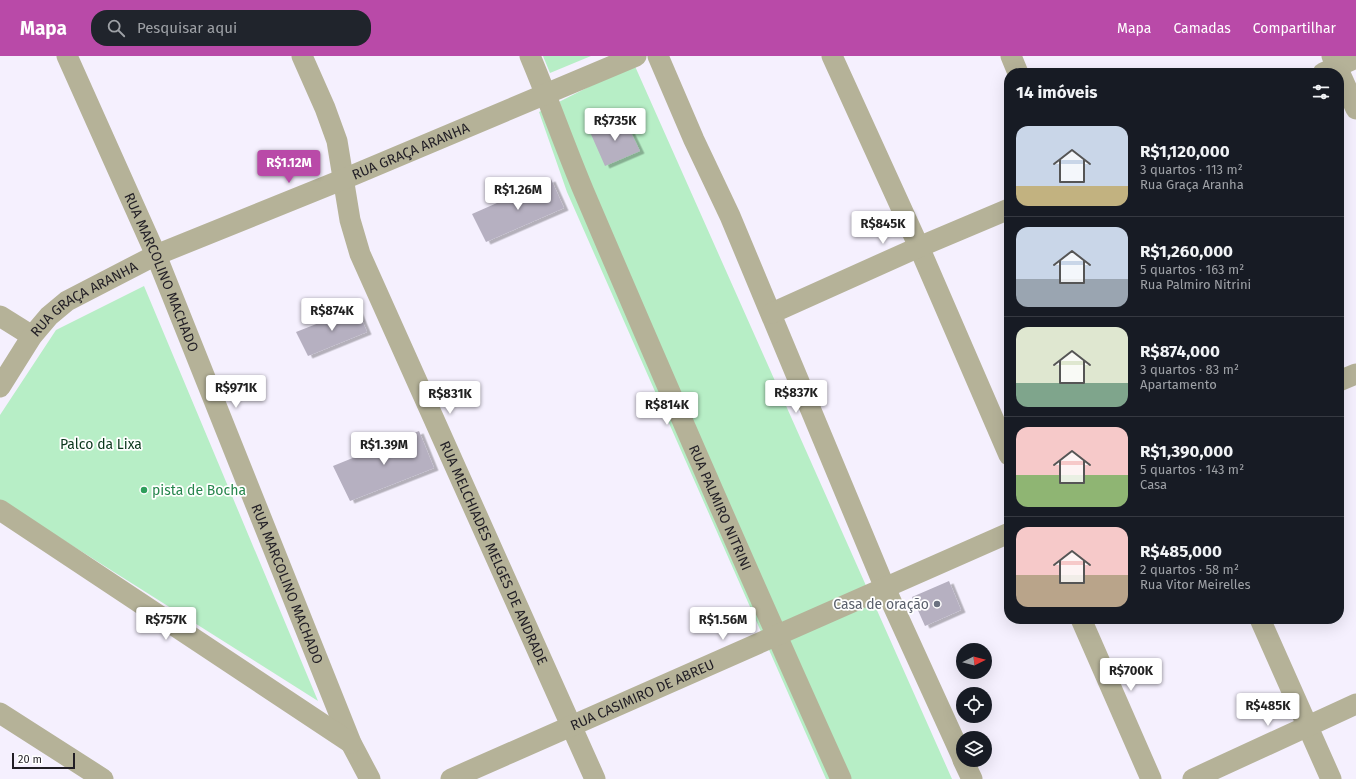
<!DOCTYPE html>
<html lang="pt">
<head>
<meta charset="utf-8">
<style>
	:root { --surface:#171b24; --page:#20242c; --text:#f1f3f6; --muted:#9ea1a6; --line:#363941; --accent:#b94aa8 }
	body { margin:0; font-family:"Fira Sans",sans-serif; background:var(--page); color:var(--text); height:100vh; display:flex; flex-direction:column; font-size:15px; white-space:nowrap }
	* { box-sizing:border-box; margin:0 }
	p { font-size:13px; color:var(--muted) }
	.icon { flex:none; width:22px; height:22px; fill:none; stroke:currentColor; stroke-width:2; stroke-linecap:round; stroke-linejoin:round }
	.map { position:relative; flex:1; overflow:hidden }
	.sheet { position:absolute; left:1004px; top:12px; width:340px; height:556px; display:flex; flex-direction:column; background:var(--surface); border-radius:16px; box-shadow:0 4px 16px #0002 }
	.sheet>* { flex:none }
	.needle { width:26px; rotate:84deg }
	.buttons { position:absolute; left:956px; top:587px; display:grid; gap:8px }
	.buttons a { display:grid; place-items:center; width:36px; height:36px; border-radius:50%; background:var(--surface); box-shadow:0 4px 16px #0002; font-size:20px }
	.scale { position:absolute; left:12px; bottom:10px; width:63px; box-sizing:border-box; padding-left:4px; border:2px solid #211e25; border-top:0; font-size:11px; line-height:14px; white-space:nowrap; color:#211e25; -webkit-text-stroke:3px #fff; paint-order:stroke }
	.price { position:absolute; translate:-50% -34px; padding:0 9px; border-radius:4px; background:#fff; color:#222; font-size:13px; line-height:26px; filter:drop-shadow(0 1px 2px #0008) }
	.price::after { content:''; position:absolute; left:50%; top:24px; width:12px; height:9px; margin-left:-6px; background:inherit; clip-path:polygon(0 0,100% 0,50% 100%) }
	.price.active { background:var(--accent); color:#fff }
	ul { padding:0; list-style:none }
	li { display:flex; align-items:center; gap:12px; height:100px; padding:0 12px }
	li+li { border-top:1px solid var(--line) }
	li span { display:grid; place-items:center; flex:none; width:112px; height:80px; border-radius:12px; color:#555 }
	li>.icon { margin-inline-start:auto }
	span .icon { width:48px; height:48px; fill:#fffc; stroke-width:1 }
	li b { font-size:17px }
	h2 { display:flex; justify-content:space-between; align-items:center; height:48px; padding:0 12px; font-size:17px }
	header { display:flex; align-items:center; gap:24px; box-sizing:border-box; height:56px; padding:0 20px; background:var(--accent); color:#fff }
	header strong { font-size:19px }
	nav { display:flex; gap:22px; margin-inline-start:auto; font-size:14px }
	.search { width:280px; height:36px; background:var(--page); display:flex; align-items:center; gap:10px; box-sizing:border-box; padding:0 14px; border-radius:16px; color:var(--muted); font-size:15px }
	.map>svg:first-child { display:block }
	.green { fill:#b7eec6 }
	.building { fill:#b6b0c1; filter:url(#shadow) }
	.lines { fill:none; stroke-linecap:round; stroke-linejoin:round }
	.street { stroke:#b5b298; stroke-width:21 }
	.leisure-dot { fill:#2e9e5b; stroke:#fff; stroke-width:1.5 }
	.worship-dot { fill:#6b7280; stroke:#fff; stroke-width:1.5 }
	.labels { text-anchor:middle; stroke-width:3.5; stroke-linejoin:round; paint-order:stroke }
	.street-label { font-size:14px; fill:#211e25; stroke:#fff }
	.park-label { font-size:14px; fill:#0b361c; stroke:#fff }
	.leisure-label { font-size:14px; fill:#27864d; stroke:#fff; text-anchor:start }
	.worship-label { font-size:14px; fill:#5b616d; stroke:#fff; text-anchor:end }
</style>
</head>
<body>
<header>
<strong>Mapa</strong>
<div class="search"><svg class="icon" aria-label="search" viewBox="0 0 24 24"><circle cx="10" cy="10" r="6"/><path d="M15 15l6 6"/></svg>Pesquisar aqui</div>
<nav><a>Mapa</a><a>Camadas</a><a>Compartilhar</a></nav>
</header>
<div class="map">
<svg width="1356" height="723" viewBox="0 0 1356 723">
	<defs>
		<filter id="shadow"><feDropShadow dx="4.5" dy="2.5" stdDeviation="0" flood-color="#0004"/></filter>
	</defs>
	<rect width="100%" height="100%" fill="#f5f0fe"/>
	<path class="green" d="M543 0H591L550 17Z
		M634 8 952 723H826L567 136 539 56Z
		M144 230 318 645 0 444V359L56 274Z"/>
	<path class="building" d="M624 62 640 95 605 110 590 76Z
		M551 123 564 152 486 186 472 158Z
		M357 252 367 276 308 300 296 276Z
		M419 375 434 412 350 445 333 410Z
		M949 525 961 554 925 570 912 541Z"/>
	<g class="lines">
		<g class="street">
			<path id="s1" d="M67 0 156 199 351 687 370 723"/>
			<path id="s2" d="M302 0 325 52 337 85 350 164 360 198 595 723"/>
			<path id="s3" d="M530 0C549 45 565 91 584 136 668 333 753 528 841 723"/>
			<path d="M658 0 694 84 730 160 885 532 963 703"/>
			<path d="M832 0 919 191 1009 399"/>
			<path d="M1011 0 1018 17"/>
			<path d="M1332 0 1356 53"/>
			<path d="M1323 17 1356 2"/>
			<path d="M772 257 919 191 1009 153"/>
			<path d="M0 260 32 280"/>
			<path d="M1339 325 1356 318"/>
			<path id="s4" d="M0 331 32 280 49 260 67 245 156 199 344 123 636 0"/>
			<path d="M0 454 351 687"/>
			<path d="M1081 563 1151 723"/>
			<path d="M1260 563 1331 723"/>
			<path d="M0 657 103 723"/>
			<path d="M963 704 972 723"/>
			<path id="s5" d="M451 723 1009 477"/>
			<path d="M1193 723 1356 648"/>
		</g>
	</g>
	<circle class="leisure-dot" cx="144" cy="434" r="4"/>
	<circle class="worship-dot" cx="937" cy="548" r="4"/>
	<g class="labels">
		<g class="street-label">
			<text dy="5" stroke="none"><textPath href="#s4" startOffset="485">RUA GRAÇA ARANHA</textPath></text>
			<text dy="5" stroke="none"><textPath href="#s1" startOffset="236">RUA MARCOLINO MACHADO</textPath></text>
			<text dy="5" stroke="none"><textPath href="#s4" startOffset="125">RUA GRAÇA ARANHA</textPath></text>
			<text dy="5" stroke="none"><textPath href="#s3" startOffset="490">RUA PALMIRO NITRINI</textPath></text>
			<text dy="5" stroke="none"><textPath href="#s2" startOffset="535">RUA MELCHIADES MELGES DE ANDRADE</textPath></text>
			<text dy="5" stroke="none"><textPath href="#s1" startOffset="572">RUA MARCOLINO MACHADO</textPath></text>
			<text dy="5" stroke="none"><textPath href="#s5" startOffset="209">RUA CASIMIRO DE ABREU</textPath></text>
		</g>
		<g class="park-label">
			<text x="101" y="393">Palco da Lixa</text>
		</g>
		<g class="leisure-label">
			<text x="152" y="439">pista de Bocha</text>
		</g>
		<g class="worship-label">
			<text x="929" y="553">Casa de oração</text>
		</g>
	</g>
</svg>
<div class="buttons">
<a><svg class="needle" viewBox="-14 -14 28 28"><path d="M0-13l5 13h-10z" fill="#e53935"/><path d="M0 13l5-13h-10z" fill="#9ea1a6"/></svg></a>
<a><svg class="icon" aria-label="locate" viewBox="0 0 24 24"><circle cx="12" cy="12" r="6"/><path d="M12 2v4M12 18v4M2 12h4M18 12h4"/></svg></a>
<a><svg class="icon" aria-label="layers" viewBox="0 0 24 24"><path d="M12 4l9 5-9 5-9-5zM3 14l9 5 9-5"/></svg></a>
</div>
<div class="scale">20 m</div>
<b class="price" style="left:615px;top:86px">R$735K</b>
<b class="price active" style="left:289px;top:128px">R$1.12M</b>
<b class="price" style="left:518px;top:155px">R$1.26M</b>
<b class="price" style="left:883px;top:189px">R$845K</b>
<b class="price" style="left:332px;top:276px">R$874K</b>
<b class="price" style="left:236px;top:353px">R$971K</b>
<b class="price" style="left:796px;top:358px">R$837K</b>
<b class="price" style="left:450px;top:359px">R$831K</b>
<b class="price" style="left:667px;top:370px">R$814K</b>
<b class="price" style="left:384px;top:410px">R$1.39M</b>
<b class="price" style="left:166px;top:585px">R$757K</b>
<b class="price" style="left:723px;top:585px">R$1.56M</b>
<b class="price" style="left:1131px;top:636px">R$700K</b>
<b class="price" style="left:1268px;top:671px">R$485K</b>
<section class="sheet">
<h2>14 imóveis<svg class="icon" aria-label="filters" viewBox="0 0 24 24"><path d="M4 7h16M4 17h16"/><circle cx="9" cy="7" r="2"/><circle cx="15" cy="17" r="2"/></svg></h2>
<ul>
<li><span style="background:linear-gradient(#c9d6e8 75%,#c2b280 0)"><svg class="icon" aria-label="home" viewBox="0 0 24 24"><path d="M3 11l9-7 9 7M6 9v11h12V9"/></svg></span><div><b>R$1,120,000</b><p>3 quartos · 113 m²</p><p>Rua Graça Aranha</p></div></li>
<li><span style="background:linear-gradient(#c9d6e8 65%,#9aa5b1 0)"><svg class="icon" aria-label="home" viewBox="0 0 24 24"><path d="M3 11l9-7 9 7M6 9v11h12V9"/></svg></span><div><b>R$1,260,000</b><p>5 quartos · 163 m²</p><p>Rua Palmiro Nitrini</p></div></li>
<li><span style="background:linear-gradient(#dfe7d0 70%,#7fa58c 0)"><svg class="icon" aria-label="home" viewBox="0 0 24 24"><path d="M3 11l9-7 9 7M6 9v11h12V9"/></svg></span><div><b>R$874,000</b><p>3 quartos · 83 m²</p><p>Apartamento</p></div></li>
<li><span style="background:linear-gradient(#f6c9c9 60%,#8fb573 0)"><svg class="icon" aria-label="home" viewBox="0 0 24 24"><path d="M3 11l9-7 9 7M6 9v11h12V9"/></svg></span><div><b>R$1,390,000</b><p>5 quartos · 143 m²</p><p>Casa</p></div></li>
<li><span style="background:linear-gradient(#f6c9c9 60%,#b9a48a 0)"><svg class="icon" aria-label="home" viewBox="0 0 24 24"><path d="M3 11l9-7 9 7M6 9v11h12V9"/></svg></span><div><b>R$485,000</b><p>2 quartos · 58 m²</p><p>Rua Vitor Meirelles</p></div></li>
</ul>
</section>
</div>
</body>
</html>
